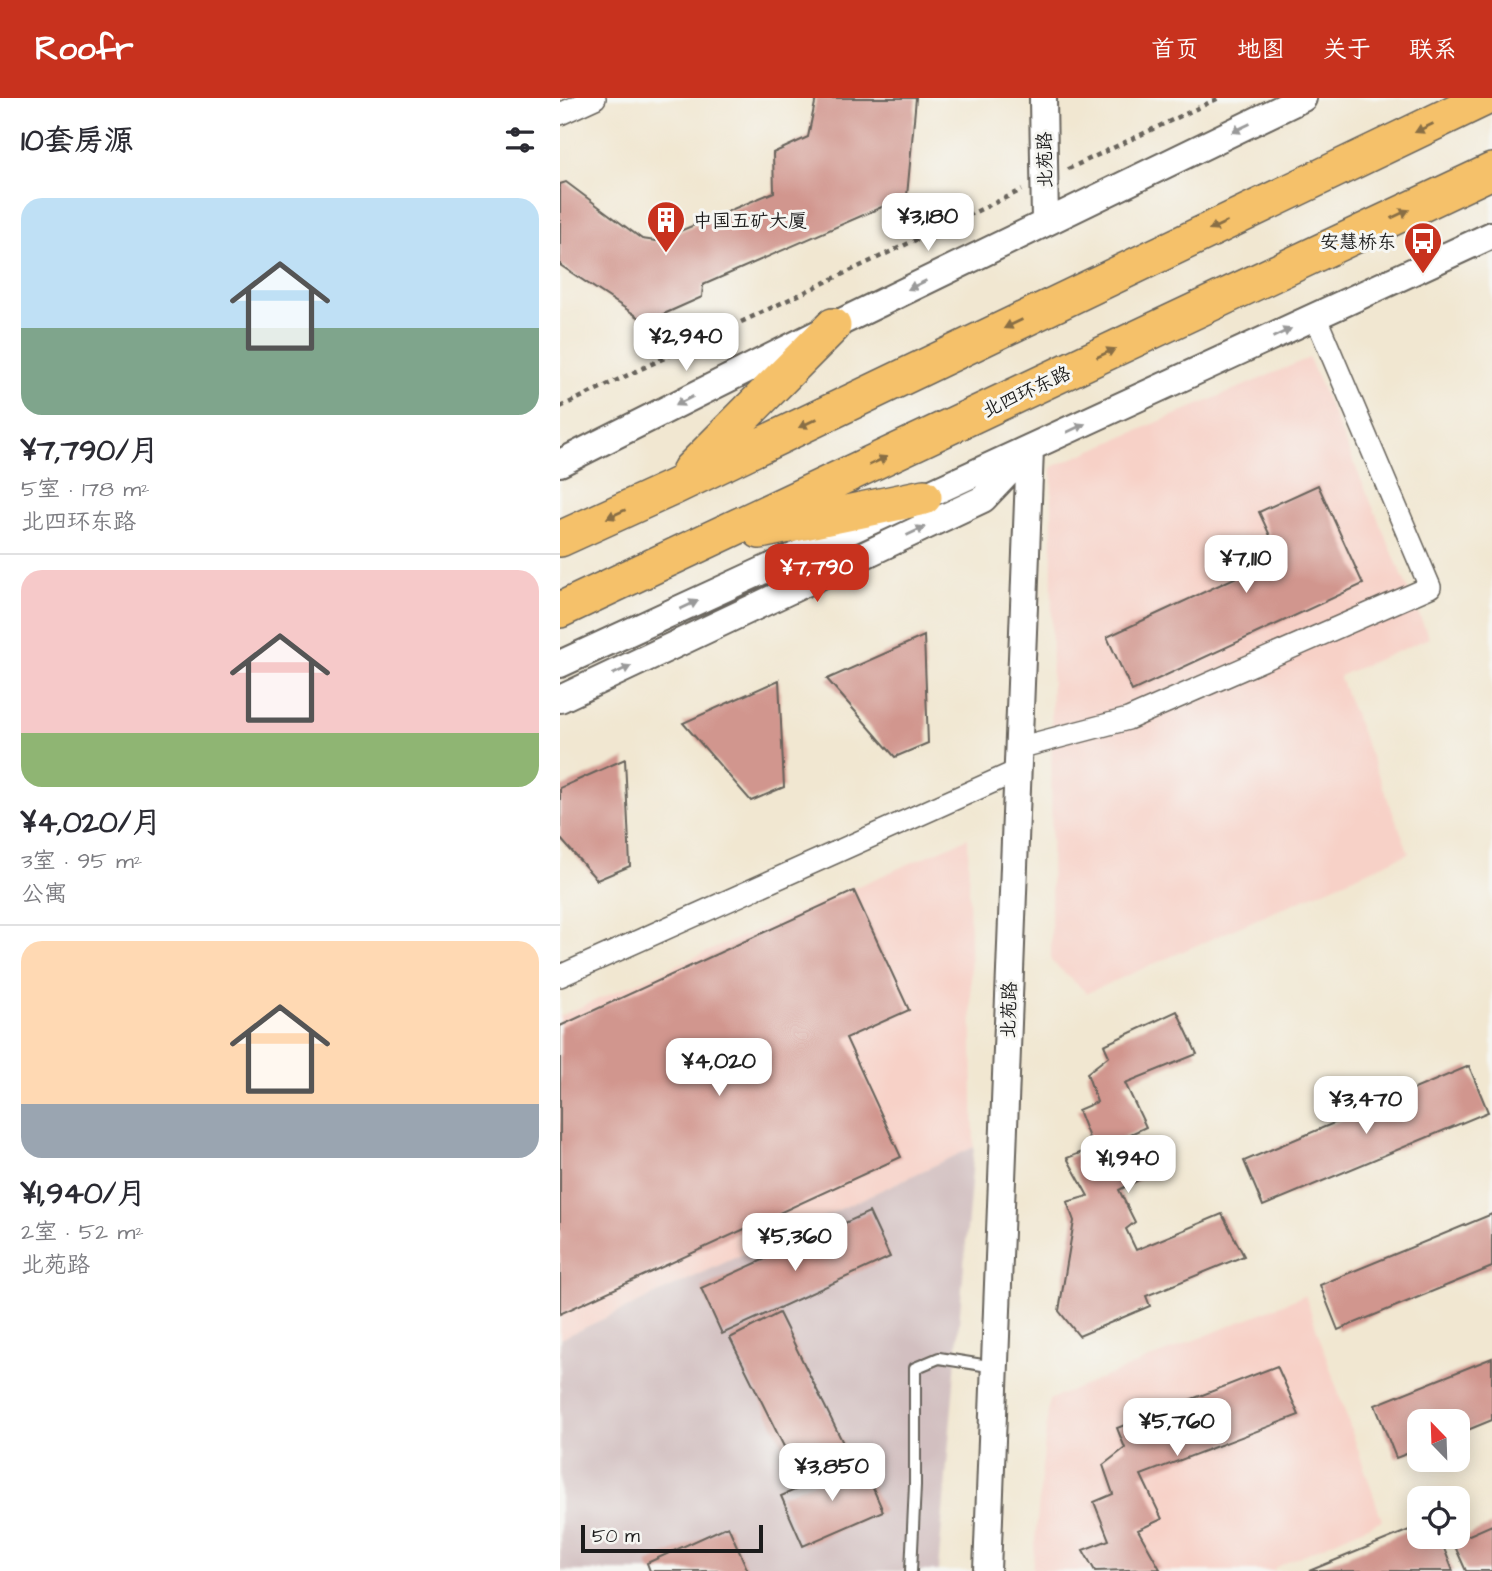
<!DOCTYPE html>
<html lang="zh">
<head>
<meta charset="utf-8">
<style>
	:root { --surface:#fff; --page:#f7f7f7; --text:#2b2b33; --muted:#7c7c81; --line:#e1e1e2; --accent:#c8321e }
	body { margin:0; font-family:"Architects Daughter","LXGW WenKai TC",sans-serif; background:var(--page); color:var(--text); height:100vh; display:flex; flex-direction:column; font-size:26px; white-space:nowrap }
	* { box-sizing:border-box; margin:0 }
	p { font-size:23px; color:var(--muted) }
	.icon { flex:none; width:38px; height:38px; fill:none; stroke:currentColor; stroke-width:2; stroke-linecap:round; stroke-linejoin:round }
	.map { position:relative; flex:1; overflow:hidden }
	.drawer { display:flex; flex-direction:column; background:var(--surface); width:560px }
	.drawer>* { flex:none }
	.needle { width:46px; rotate:337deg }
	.fabs { position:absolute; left:847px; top:1311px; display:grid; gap:14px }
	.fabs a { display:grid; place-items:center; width:63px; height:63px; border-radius:14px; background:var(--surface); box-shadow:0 4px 18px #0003; font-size:35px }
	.scale { position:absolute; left:21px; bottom:18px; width:182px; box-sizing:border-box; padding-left:7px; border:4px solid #1c1c1c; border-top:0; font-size:19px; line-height:24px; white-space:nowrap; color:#1c1c1c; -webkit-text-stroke:5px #f6f6f2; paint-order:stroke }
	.price { position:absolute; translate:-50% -60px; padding:0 16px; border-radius:14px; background:#fff; color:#222; font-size:23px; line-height:46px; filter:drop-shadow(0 2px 4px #0008) }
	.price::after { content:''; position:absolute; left:50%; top:42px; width:21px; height:16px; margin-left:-10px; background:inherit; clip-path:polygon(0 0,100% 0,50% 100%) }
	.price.on { background:var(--accent); color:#fff }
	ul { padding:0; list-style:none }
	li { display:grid; align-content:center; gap:14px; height:371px; padding:0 21px }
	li+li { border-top:2px solid var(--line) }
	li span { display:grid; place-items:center; height:217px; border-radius:21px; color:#555 }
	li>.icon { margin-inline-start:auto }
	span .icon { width:126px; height:126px; fill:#fffc; stroke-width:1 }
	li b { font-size:30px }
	h2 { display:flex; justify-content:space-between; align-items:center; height:84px; padding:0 21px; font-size:30px }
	header { display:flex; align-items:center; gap:42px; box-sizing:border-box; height:98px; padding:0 35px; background:var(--accent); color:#fff }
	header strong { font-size:33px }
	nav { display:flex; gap:38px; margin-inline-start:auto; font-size:24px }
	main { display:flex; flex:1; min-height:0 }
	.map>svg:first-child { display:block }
	.built { fill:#f7d1c7 }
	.industrial { fill:#d2bfc0 }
	.building { fill:#d1968e }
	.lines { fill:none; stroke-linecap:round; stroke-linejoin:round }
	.service-casing { stroke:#67635b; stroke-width:14 }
	.minor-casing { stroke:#67635b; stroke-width:24 }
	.tertiary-casing { stroke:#67635b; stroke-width:30 }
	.trunk-casing { stroke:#67635b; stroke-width:38 }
	.path { stroke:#67635b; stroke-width:4.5; stroke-dasharray:5 5; stroke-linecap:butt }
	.service { stroke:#fff; stroke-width:10 }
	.minor { stroke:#fff; stroke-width:21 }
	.tertiary { stroke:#fff; stroke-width:26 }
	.trunk { stroke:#f5c16b; stroke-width:35 }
	.oneway { fill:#999 }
	.oneway2 { fill:#886e44 }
	.labels { text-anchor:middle; stroke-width:6; stroke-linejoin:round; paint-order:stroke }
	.street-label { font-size:19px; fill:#1c1c1c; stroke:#f6f6f2 }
	.poi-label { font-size:19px; fill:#1c1c1c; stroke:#f6f6f2; text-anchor:start }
</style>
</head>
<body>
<header>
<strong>Roofr</strong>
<nav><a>首页</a><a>地图</a><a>关于</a><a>联系</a></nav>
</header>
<main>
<section class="drawer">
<h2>10套房源<svg class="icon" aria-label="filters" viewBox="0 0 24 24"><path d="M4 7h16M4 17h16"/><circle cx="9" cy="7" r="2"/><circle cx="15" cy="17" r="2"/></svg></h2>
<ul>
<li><span style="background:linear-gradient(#bfe0f5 60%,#7fa58c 0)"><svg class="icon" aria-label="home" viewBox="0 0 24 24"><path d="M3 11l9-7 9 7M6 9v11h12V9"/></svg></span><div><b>¥7,790/月</b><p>5室 · 178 m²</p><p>北四环东路</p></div></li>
<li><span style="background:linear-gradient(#f6c9c9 75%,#8fb573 0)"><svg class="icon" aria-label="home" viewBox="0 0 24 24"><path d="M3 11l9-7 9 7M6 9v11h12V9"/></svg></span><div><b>¥4,020/月</b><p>3室 · 95 m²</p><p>公寓</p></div></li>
<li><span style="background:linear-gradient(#ffd9b3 75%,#9aa5b1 0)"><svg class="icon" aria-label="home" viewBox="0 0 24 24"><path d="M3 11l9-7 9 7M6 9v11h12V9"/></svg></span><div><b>¥1,940/月</b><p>2室 · 52 m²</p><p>北苑路</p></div></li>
</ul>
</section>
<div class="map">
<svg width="932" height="1473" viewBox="0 0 932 1473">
	<rect width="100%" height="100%" fill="#f6f6f2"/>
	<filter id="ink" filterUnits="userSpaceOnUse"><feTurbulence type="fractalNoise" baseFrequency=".0143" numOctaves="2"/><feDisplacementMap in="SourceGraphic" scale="14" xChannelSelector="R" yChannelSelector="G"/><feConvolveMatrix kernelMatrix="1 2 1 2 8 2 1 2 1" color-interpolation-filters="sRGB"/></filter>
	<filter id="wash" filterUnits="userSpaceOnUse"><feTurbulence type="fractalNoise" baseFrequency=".00686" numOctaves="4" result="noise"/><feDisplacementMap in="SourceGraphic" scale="28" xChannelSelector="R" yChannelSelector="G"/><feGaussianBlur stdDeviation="1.57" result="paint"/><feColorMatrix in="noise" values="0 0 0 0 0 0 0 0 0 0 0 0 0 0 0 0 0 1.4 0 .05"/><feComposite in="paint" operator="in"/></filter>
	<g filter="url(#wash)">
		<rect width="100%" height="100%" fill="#f1e7d1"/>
		<path class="built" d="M749 260 869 540 779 578 849 755 527 895 491 863 492 369Z
			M408 740 414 1049 0 1241V918Z
			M745 1197 822 1422 714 1470 715 1473H472L489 1302Z"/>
		<path class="industrial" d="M414 1049 378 1473H0V1241Z"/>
		<g id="blocks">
			<path class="building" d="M256 0H356L347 98 143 187 142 199 86 224 0 167V86L6 84 82 141 96 143 214 94 213 55 248 39Z
				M758 387 803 486 572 593 547 539 720 459 699 414Z
				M364 538 368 645 335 659 267 581Z
				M219 582 224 689 191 703 123 625Z
				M65 661 70 768 37 782 0 740V690Z
				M294 793 349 912 286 940 341 1059 0 1216V928Z
				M617 913 637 956 565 985 586 1029 562 1040 584 1079 559 1092 575 1124 566 1131 576 1152 662 1116 684 1158 586 1198 590 1208 519 1238 499 1213 514 1123 507 1104 528 1098 507 1060 533 1050 518 1012 537 1004 527 975 549 958 544 947Z
				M909 968 928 1014 703 1108 684 1063Z
				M309 1114 330 1159 162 1236 141 1190Z
				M932 1116V1169L778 1232 760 1187Z
				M219 1215 287 1353 238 1377 170 1240Z
				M932 1260V1322L898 1336V1323H859V1351L836 1360 815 1307Z
				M717 1268 739 1317 581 1377 602 1421 578 1432 600 1471 535 1473 523 1452 549 1442 534 1404 553 1396 543 1367 565 1350 557 1330Z
				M301 1363 323 1413 243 1448 221 1398Z
				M932 1427V1473H906L893 1444Z
				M168 1428 188 1473H90L87 1465Z
				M859 1428V1438H879L893 1473H749Z"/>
		</g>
	</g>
	<g filter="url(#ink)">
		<use href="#blocks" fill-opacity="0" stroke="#67635b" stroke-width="2"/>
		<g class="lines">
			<defs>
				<path id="service" d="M351 1473 355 1387V1270L379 1260 435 1269"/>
				<path id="minor" d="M0 16 35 0
					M458 650 568 621 870 489 756 220
					M0 878 457 673"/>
				<path id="tertiary" d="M483 0 485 124
					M0 365 273 228 743 0
					M0 566 932 137
					M0 601 423 401 461 361
					M427 1473 470 351"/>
				<path id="trunk" d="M130 372 273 228
					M200 433 364 399
					M0 441 112 390 925 0
					M0 512 932 73"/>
			</defs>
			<use href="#service" class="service-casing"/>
			<use href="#minor" class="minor-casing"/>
			<use href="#tertiary" class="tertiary-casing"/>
			<use href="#trunk" class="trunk-casing"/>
			<path class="path" d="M508 71 659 0
				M0 309 462 92"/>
			<use href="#service" class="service"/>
			<use href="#minor" class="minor"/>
			<use href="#tertiary" class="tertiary"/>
			<use href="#trunk" class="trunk"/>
		</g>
		<defs><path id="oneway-solid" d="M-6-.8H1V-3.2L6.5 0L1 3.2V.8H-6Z" transform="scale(1.75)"/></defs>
		<g class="oneway">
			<use href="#oneway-solid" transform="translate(681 30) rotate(154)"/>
			<use href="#oneway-solid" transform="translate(357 187) rotate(154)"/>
			<use href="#oneway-solid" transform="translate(722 235) rotate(-25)"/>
			<use href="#oneway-solid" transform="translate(124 303) rotate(153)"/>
			<use href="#oneway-solid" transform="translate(516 330) rotate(-25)"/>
			<use href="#oneway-solid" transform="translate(356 433) rotate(-25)"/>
			<use href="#oneway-solid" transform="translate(129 507) rotate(-25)"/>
			<use href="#oneway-solid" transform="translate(62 572) rotate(-25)"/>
		</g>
		<g class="oneway2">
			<use href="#oneway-solid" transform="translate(864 30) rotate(154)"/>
			<use href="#oneway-solid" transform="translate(840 116) rotate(-25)"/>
			<use href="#oneway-solid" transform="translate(658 128) rotate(154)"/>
			<use href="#oneway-solid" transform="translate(453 226) rotate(154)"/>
			<use href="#oneway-solid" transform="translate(546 255) rotate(-25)"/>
			<use href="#oneway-solid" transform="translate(248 325) rotate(154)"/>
			<use href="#oneway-solid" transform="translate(318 363) rotate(-25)"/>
			<use href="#oneway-solid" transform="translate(56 416) rotate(156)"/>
		</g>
	</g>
	<defs>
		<symbol id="building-pin" viewBox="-11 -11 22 30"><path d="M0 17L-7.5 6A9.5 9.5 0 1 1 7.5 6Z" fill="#c8321e" stroke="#f6f6f2"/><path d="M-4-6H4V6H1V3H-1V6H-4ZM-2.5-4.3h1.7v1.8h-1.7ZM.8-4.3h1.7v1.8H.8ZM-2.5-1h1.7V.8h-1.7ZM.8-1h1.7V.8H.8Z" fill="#fff"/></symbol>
		<symbol id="bus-pin" viewBox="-11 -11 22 30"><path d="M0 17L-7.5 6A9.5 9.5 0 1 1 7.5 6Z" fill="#c8321e" stroke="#f6f6f2"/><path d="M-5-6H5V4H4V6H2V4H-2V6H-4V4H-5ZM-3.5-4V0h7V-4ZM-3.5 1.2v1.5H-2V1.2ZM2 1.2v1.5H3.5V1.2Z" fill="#fff"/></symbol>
	</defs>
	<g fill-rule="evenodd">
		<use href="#building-pin" x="84" y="100" width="44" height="60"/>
		<use href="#bus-pin" x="841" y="121" width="44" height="60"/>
	</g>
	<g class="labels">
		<g class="street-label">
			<text transform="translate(484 62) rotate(-91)" y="7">北苑路</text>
			<text transform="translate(466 293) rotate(-25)" y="7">北四环东路</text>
			<text transform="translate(448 912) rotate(-88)" y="7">北苑路</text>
		</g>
		<g class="poi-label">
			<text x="133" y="129">中国五矿大厦</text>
			<text x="836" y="150" text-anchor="end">安慧桥东</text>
		</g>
	</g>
</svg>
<div class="fabs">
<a><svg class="needle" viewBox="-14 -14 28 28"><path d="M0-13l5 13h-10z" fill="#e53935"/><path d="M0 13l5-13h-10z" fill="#7c7c81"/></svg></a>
<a><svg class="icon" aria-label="locate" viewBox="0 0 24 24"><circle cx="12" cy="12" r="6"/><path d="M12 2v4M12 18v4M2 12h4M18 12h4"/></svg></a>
</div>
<div class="scale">50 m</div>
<b class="price" style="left:368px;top:155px">¥3,180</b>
<b class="price" style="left:126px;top:275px">¥2,940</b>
<b class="price" style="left:686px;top:497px">¥7,110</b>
<b class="price on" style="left:257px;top:506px">¥7,790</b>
<b class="price" style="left:159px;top:1000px">¥4,020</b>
<b class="price" style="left:806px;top:1038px">¥3,470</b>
<b class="price" style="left:568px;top:1097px">¥1,940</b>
<b class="price" style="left:235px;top:1175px">¥5,360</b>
<b class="price" style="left:617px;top:1360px">¥5,760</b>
<b class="price" style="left:272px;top:1405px">¥3,850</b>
</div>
</main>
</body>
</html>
